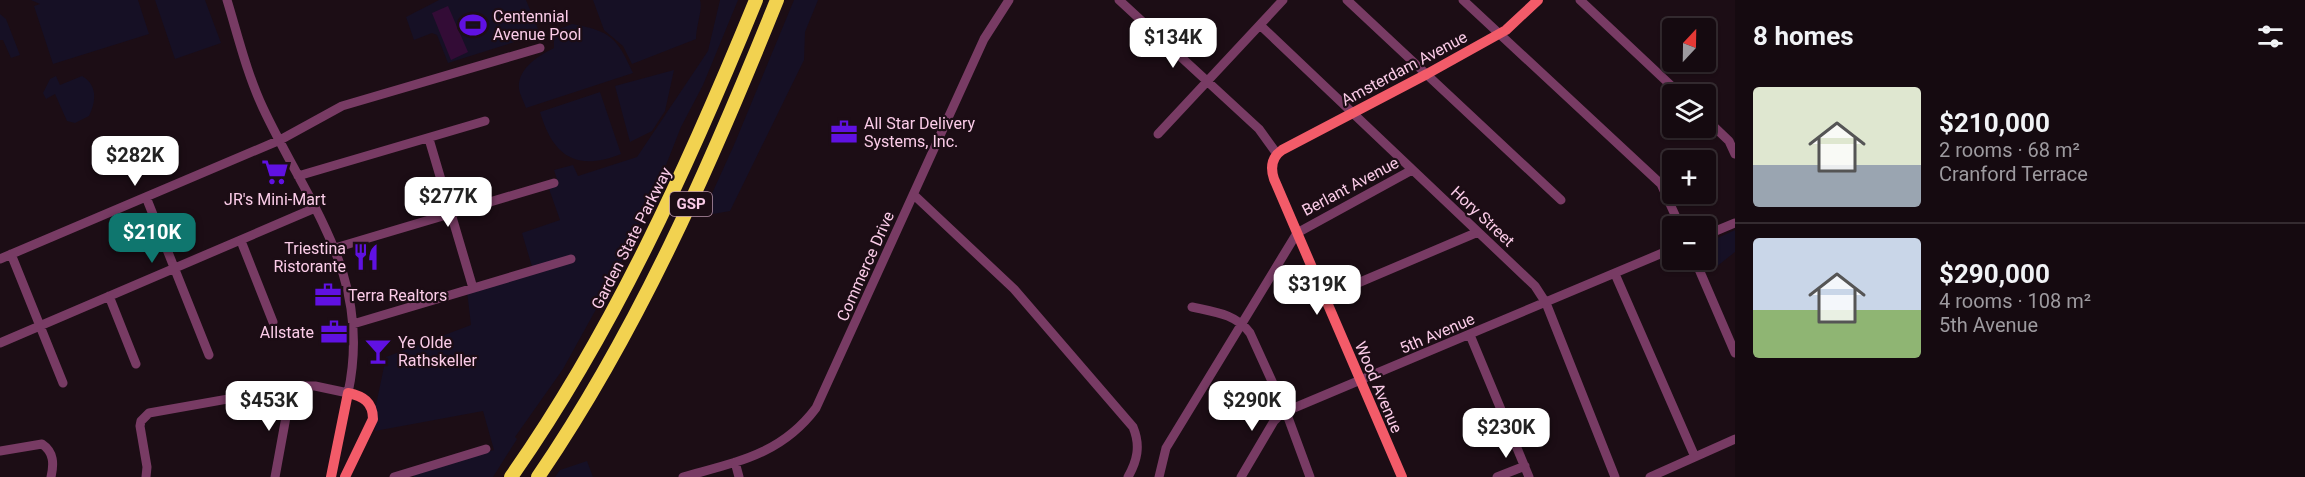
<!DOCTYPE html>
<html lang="en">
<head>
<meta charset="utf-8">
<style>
	:root { --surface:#150a10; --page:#22181e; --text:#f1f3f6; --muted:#9d9a9f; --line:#342b30; --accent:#0f766e }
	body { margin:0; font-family:Roboto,sans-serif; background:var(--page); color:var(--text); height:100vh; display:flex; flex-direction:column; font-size:22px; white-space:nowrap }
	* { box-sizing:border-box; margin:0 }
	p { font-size:20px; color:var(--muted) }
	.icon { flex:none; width:33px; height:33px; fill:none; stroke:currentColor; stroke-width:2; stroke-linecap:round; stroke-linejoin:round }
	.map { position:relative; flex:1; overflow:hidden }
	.details { display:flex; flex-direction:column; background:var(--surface); width:570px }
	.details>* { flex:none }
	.needle { width:39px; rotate:22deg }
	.fabs { position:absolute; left:1662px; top:18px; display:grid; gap:12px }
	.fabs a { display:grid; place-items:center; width:54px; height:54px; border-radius:6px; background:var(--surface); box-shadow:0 2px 4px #0004,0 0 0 2px var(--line); font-size:30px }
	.price { position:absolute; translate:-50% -51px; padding:0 14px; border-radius:12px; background:#fff; color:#222; font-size:20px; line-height:39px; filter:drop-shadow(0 2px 3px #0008) }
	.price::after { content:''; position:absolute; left:50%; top:36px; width:18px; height:14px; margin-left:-9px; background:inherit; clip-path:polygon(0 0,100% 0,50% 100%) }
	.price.current { background:var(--accent); color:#fff }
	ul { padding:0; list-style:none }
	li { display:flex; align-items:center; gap:18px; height:150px; padding:0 18px }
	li+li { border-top:2px solid var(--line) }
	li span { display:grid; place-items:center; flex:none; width:168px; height:120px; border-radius:6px; color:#555 }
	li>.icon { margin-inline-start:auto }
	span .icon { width:72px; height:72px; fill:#fffc; stroke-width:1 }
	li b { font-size:26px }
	h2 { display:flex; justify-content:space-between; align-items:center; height:72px; padding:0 18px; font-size:26px }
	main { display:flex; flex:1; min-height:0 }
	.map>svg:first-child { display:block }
	.green { fill:#161025 }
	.water { fill:#330c36 }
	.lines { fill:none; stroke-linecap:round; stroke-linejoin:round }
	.minor { stroke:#783b64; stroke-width:9 }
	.major { stroke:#f35b69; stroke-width:10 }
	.highway { stroke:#f2d250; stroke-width:14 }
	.labels { text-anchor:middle; stroke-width:4.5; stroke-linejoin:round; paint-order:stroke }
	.shield { fill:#1c0d15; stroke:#b893a9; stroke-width:1.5 }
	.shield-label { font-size:15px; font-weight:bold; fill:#fbcce8 }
	.poi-label { font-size:16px; fill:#fbcce8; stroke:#1c0d15; text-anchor:start }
	.street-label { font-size:16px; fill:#fbcce8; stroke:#1c0d15 }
</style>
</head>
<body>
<main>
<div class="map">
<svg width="1735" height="477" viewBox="0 0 1735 477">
	<rect width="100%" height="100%" fill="#1c0d15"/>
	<path class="green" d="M31 0H138L149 34 53 64 34 6 40 4Z
		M155 0H205L221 43 175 59Z
		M439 0H526L540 34 448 63 437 35 432 33 414 40 406 17Z
		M593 0H700C703 9 696 26 696 39L632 64 623 46 604 30Z
		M720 0H738L703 85 681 127 655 193 626 255 563 369 515 437 517 439 493 477H414L413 473 494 450 483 411 375 431 376 405 386 357 471 325 467 291 533 270 522 233 560 220 548 186 558 183 554 170 573 165 578 176 637 157 708 51Z
		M794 0H818L805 32 804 60 730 211 713 214 705 209 734 145Z
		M0 14 6 19 20 55 11 58 3 40H0Z
		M572 24C611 31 617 38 633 73L526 108C524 102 520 95 519 89 517 69 538 56 554 48V31Z
		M674 70 665 111 652 131 630 142 615 86Z
		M56 76 60 85 82 76C98 85 96 102 89 116L75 123 67 121 55 94 46 99 43 93 50 79Z
		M600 92 621 154C576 172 553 156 540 112Z
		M1735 230V252L1711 271 1705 260 1706 243Z
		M587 461 593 477H555L560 470Z"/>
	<path class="water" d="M448 6 468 52 451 60 432 13Z"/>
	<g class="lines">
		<path class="minor" d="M1119 0 1259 129 1277 154
			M1347 0 1561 200
			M1463 0 1661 184 1680 226
			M1580 0 1680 94
			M1260 25 1535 286 1546 303 1615 477
			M1706 119 1729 141 1735 154
			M1158 134 1283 0
			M429 139 473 288
			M298 176 485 121
			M914 195 1014 289 1133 427C1141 446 1137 461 1128 477
			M146 197 209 355
			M1706 235 1735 223
			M241 241 273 322
			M335 248 554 183
			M11 254 63 383
			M0 259 280 140 342 106 540 48
			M1695 260 1735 353
			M1615 274 1695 457
			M109 296 136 364
			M1325 297 1478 232
			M1192 307C1215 312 1236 314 1250 333L1286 412 1310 477
			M353 324 571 259
			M1470 335 1529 477
			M0 343 315 208
			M0 451 42 444C54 452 54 464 51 477
			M735 462 739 477
			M146 477 147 467 140 426 141 421 149 413 301 386H315L348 393C373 277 309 206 263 108 247 74 238 36 227 0
			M275 477 288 406V388
			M394 477 486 449
			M683 477C736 462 781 455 816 408L984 39 1009 0
			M1159 477 1166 448 1297 233 1412 170
			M1241 477 1274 421 1282 413 1672 249
			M1497 477 1525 466
			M1650 477 1735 439"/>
		<path class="major" d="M331 477 348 393C363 396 373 402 373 419L345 477
			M1402 477 1274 179C1270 167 1272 157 1282 150L1427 74 1506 30 1538 0"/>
		<path class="highway" d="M511 477C614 330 688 166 756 0
			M538 477C639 329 710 166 777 0"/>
	</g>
	<defs>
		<symbol id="stadium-bare" viewBox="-9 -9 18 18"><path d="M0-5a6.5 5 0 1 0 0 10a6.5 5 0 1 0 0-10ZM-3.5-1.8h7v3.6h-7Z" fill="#6011e2" stroke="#1c0d15" stroke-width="2.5" paint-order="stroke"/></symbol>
		<symbol id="office-bare" viewBox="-9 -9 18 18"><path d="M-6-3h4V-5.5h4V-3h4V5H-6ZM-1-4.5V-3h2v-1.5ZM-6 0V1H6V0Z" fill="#6011e2" stroke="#1c0d15" stroke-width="2.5" paint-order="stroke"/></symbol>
		<symbol id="supermarket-bare" viewBox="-9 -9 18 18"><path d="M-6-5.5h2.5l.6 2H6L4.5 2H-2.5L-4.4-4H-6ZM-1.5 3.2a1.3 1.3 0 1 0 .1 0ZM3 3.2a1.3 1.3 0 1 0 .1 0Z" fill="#6011e2" stroke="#1c0d15" stroke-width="2.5" paint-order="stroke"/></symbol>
		<symbol id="restaurant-bare" viewBox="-9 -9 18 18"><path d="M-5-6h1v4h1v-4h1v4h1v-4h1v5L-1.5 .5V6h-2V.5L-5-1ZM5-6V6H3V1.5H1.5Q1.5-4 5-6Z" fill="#6011e2" stroke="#1c0d15" stroke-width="2.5" paint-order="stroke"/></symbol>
		<symbol id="bar-bare" viewBox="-9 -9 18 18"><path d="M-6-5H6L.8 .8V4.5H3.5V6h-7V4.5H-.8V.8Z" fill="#6011e2" stroke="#1c0d15" stroke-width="2.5" paint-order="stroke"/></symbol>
	</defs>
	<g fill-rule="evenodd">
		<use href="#stadium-bare" x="454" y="6" width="38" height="38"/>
		<use href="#office-bare" x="825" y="113" width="38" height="38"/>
		<use href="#supermarket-bare" x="256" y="153" width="38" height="38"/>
		<use href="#restaurant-bare" x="347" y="238" width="38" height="38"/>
		<use href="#office-bare" x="309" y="276" width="38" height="38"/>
		<use href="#office-bare" x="315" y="313" width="38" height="38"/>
		<use href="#bar-bare" x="359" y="332" width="38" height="38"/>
	</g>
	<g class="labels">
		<rect class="shield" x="670" y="192" width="42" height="24" rx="4.5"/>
		<g class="shield-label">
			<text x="691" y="209">GSP</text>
		</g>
		<g class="poi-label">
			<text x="493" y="22">Centennial<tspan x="493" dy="18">Avenue Pool</tspan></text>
			<text x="864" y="129">All Star Delivery<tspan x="864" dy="18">Systems, Inc.</tspan></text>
			<text x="275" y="205" text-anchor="middle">JR's Mini-Mart</text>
			<text x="346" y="254" text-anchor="end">Triestina<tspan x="346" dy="18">Ristorante</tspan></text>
			<text x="348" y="301">Terra Realtors</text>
			<text x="314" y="338" text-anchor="end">Allstate</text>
			<text x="398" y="348">Ye Olde<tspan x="398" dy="18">Rathskeller</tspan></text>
		</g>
		<g class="street-label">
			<text transform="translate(1404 68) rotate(-28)" y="6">Amsterdam Avenue</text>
			<text transform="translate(1350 186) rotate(-28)" y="6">Berlant Avenue</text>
			<text transform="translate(1483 216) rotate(43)" y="6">Hory Street</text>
			<text transform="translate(631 238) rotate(-63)" y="6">Garden State Parkway</text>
			<text transform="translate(865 266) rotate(-66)" y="6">Commerce Drive</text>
			<text transform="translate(1437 333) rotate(-23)" y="6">5th Avenue</text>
			<text transform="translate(1379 387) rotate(67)" y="6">Wood Avenue</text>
		</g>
	</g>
</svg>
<div class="fabs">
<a><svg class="needle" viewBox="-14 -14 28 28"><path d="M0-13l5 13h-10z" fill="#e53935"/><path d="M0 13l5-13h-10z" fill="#9d9a9f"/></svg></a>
<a><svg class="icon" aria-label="layers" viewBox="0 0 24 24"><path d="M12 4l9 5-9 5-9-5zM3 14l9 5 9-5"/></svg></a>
<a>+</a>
<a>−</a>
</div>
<b class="price" style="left:1173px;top:69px">$134K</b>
<b class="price" style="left:135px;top:187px">$282K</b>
<b class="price" style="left:448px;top:228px">$277K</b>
<b class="price current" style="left:152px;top:264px">$210K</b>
<b class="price" style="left:1317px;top:316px">$319K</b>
<b class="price" style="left:269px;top:432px">$453K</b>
<b class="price" style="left:1252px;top:432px">$290K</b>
<b class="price" style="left:1506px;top:459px">$230K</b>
</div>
<section class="details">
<h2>8 homes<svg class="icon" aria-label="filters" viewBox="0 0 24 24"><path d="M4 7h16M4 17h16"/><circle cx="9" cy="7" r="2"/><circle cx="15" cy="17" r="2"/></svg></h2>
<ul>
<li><span style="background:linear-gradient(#dfe7d0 65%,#9aa5b1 0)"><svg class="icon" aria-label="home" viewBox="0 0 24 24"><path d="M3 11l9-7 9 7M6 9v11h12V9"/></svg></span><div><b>$210,000</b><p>2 rooms · 68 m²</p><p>Cranford Terrace</p></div></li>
<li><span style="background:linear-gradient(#c9d6e8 60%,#8fb573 0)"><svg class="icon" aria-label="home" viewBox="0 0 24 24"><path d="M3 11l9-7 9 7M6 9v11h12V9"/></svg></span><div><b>$290,000</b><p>4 rooms · 108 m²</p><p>5th Avenue</p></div></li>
</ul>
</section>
</main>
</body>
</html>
